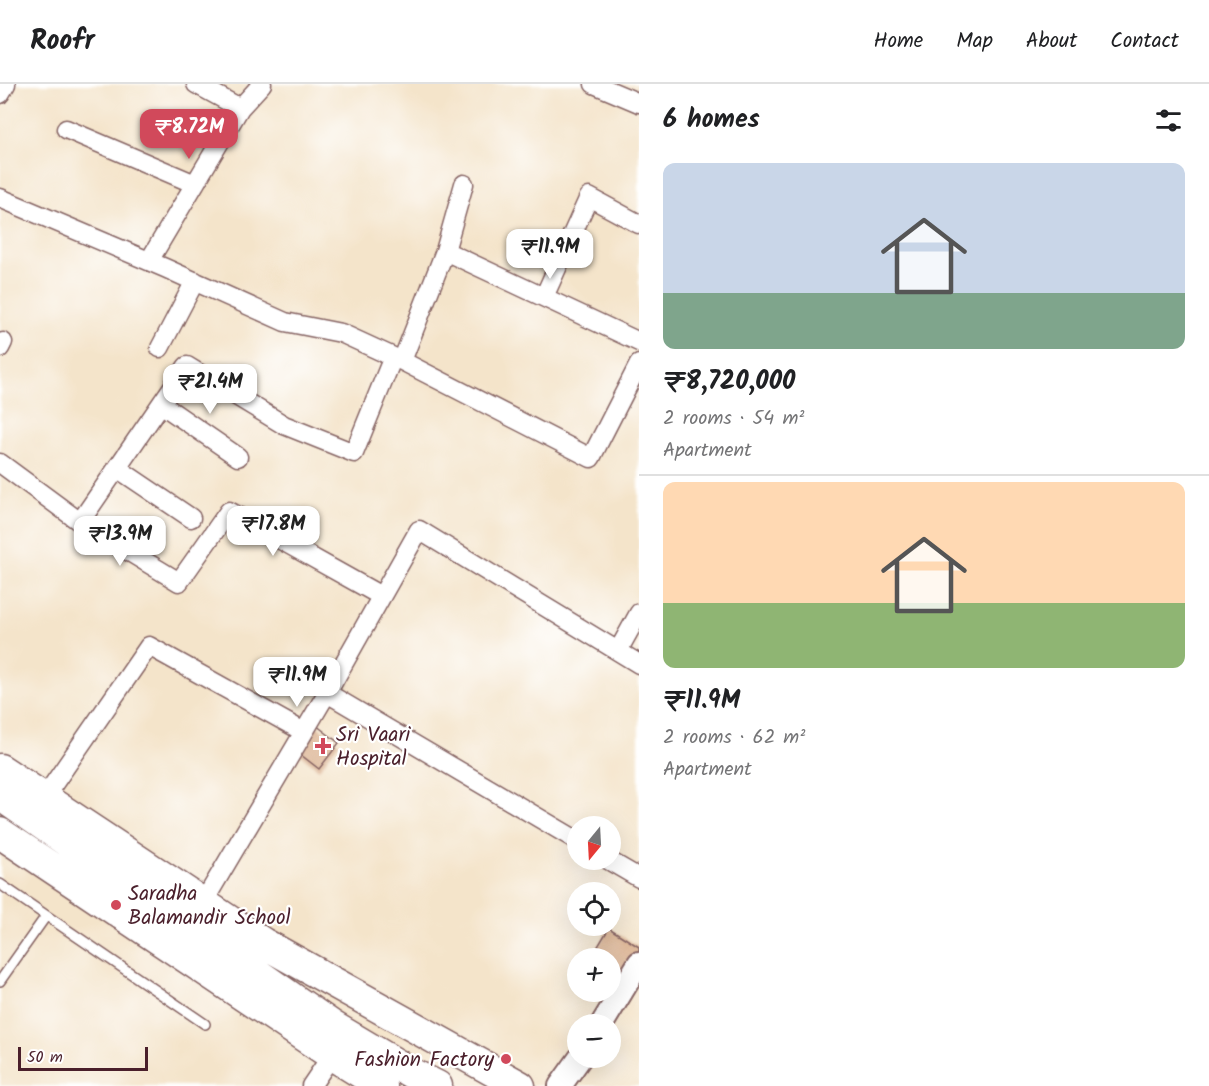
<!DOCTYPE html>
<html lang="en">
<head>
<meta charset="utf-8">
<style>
	:root { --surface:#fff; --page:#f2f2f2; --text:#202124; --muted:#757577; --line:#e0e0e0; --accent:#d1495b }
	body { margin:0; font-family:Kalam,sans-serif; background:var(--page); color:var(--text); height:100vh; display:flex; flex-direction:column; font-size:22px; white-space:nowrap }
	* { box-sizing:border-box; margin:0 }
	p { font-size:20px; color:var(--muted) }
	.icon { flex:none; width:33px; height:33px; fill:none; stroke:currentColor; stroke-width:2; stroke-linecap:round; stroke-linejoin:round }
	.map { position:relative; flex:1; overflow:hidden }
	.sheet { display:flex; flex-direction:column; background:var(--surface); width:570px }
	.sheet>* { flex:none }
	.needle { width:39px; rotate:198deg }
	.fabs { position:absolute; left:567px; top:732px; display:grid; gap:12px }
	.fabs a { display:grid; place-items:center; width:54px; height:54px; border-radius:50%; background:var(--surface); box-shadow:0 6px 24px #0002; font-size:30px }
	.scale { position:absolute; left:18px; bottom:15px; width:130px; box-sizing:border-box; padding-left:6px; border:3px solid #4a1f2b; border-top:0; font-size:16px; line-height:21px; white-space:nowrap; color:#4a1f2b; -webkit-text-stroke:4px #fff; paint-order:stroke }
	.price { position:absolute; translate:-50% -51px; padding:0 14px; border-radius:12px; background:#fff; color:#222; font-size:20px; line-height:39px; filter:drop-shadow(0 2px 3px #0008) }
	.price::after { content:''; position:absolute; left:50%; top:36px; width:18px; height:14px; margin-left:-9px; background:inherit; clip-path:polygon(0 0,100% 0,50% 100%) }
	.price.on { background:var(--accent); color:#fff }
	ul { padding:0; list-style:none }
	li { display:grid; align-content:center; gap:12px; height:318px; padding:0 24px }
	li+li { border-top:2px solid var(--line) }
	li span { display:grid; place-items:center; height:186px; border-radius:12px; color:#555 }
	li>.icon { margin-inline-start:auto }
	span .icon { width:108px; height:108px; fill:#fffc; stroke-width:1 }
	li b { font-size:26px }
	h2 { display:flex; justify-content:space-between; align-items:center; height:72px; padding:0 24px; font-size:26px }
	header { display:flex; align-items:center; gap:36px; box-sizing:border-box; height:84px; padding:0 30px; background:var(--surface); border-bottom:2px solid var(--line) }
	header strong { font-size:28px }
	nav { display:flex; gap:33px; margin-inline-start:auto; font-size:21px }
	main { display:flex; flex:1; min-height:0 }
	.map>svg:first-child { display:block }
	.building { fill:#d7aa85 }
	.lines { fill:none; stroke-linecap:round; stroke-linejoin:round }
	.service-casing { stroke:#866463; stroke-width:12 }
	.minor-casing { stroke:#866463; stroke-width:21 }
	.tertiary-casing { stroke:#866463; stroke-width:26 }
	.primary-casing { stroke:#866463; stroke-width:33 }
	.service { stroke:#fff; stroke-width:9 }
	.minor { stroke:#fff; stroke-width:18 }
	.tertiary { stroke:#fff; stroke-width:22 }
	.primary { stroke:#fff; stroke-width:30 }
	.poi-dot { fill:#d1495b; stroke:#fff; stroke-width:2 }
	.labels { text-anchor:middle; stroke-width:4.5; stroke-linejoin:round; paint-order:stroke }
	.poi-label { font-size:21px; fill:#4a1f2b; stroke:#fff; text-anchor:start }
</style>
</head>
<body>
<header>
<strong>Roofr</strong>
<nav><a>Home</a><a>Map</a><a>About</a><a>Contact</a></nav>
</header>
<main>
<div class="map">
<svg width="639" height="1002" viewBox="0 0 639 1002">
	<rect width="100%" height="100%" fill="#fff"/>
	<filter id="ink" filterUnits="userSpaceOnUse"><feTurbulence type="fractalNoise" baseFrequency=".0167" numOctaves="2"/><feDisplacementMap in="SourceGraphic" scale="12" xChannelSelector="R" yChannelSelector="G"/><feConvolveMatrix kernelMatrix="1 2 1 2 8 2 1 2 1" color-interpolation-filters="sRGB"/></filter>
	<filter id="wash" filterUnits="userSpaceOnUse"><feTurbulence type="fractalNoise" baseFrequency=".008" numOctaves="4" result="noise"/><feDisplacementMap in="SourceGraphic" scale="24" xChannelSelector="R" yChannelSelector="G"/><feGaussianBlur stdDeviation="1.35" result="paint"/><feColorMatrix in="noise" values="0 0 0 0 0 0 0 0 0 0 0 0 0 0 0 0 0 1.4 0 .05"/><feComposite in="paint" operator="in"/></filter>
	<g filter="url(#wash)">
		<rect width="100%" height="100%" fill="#f4e4ca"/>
		<g id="blocks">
			<path class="building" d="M316 641 339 659 319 685 296 667Z
				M609 844 639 863V866L617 903 610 900V874H591Z"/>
		</g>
	</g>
	<g filter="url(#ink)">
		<use href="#blocks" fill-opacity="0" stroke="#866463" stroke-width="1.5"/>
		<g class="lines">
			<defs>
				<path id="service" d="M0 800 205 940
					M0 897 46 832"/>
				<path id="minor" d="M196 0 240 24
					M594 0 639 19
					M0 10 6 0
					M66 45 195 100
					M0 114 165 184 285 238 341 249 402 277 591 374 639 280
					M445 167 639 258
					M149 177 240 24 262 0
					M544 213 589 113 639 140
					M0 264 3 258
					M160 264 195 197
					M402 277 445 167 464 100
					M161 320 238 373
					M0 379 80 438 187 282 284 341 354 369 393 273
					M117 384 191 434
					M80 438 179 498 229 427 381 512
					M618 567 639 529
					M327 609 578 757
					M44 714 149 562 304 648
					M608 776 639 794
					M203 819 327 609 419 446 639 580
					M311 1002 332 971"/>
				<path id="tertiary" d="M602 940 639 879
					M560 1002 580 974"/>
				<path id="primary" d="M0 685 263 859 520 1002
					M0 711 334 943 413 990 437 1002
					M0 749 332 971 382 1002"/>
			</defs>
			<use href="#service" class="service-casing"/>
			<use href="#minor" class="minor-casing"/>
			<use href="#tertiary" class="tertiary-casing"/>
			<use href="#primary" class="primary-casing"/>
			<use href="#service" class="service"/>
			<use href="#minor" class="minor"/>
			<use href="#tertiary" class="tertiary"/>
			<use href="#primary" class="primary"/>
		</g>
	</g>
	<g class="poi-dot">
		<path d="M320 653h6v6h6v6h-6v6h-6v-6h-6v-6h6z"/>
		<circle cx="116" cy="821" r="6"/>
		<circle cx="506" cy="975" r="6"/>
	</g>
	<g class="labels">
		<g class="poi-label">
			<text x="336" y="657">Sri Vaari<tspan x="336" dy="24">Hospital</tspan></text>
			<text x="128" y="816">Saradha<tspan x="128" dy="24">Balamandir School</tspan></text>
			<text x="494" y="982" text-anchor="end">Fashion Factory</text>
		</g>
	</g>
</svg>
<div class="fabs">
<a><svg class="needle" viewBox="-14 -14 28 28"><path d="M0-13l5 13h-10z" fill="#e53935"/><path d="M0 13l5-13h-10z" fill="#757577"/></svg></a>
<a><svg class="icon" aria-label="locate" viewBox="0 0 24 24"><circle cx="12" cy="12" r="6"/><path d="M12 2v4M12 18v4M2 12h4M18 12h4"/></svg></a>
<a>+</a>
<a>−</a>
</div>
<div class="scale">50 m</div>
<b class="price on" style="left:189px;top:76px">₹8.72M</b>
<b class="price" style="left:550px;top:196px">₹11.9M</b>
<b class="price" style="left:210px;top:331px">₹21.4M</b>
<b class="price" style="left:273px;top:473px">₹17.8M</b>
<b class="price" style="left:120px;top:483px">₹13.9M</b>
<b class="price" style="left:297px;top:624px">₹11.9M</b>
</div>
<section class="sheet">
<h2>6 homes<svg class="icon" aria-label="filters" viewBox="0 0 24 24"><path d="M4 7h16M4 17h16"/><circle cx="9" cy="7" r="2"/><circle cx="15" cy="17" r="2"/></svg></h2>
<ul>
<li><span style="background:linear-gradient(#c9d6e8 70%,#7fa58c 0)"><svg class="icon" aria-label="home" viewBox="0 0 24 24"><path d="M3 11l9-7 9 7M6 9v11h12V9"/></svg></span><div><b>₹8,720,000</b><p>2 rooms · 54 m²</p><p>Apartment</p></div></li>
<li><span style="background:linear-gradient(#ffd9b3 65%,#8fb573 0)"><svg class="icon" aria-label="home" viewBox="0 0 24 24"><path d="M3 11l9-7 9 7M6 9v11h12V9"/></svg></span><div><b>₹11.9M</b><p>2 rooms · 62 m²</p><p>Apartment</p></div></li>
</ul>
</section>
</main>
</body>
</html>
